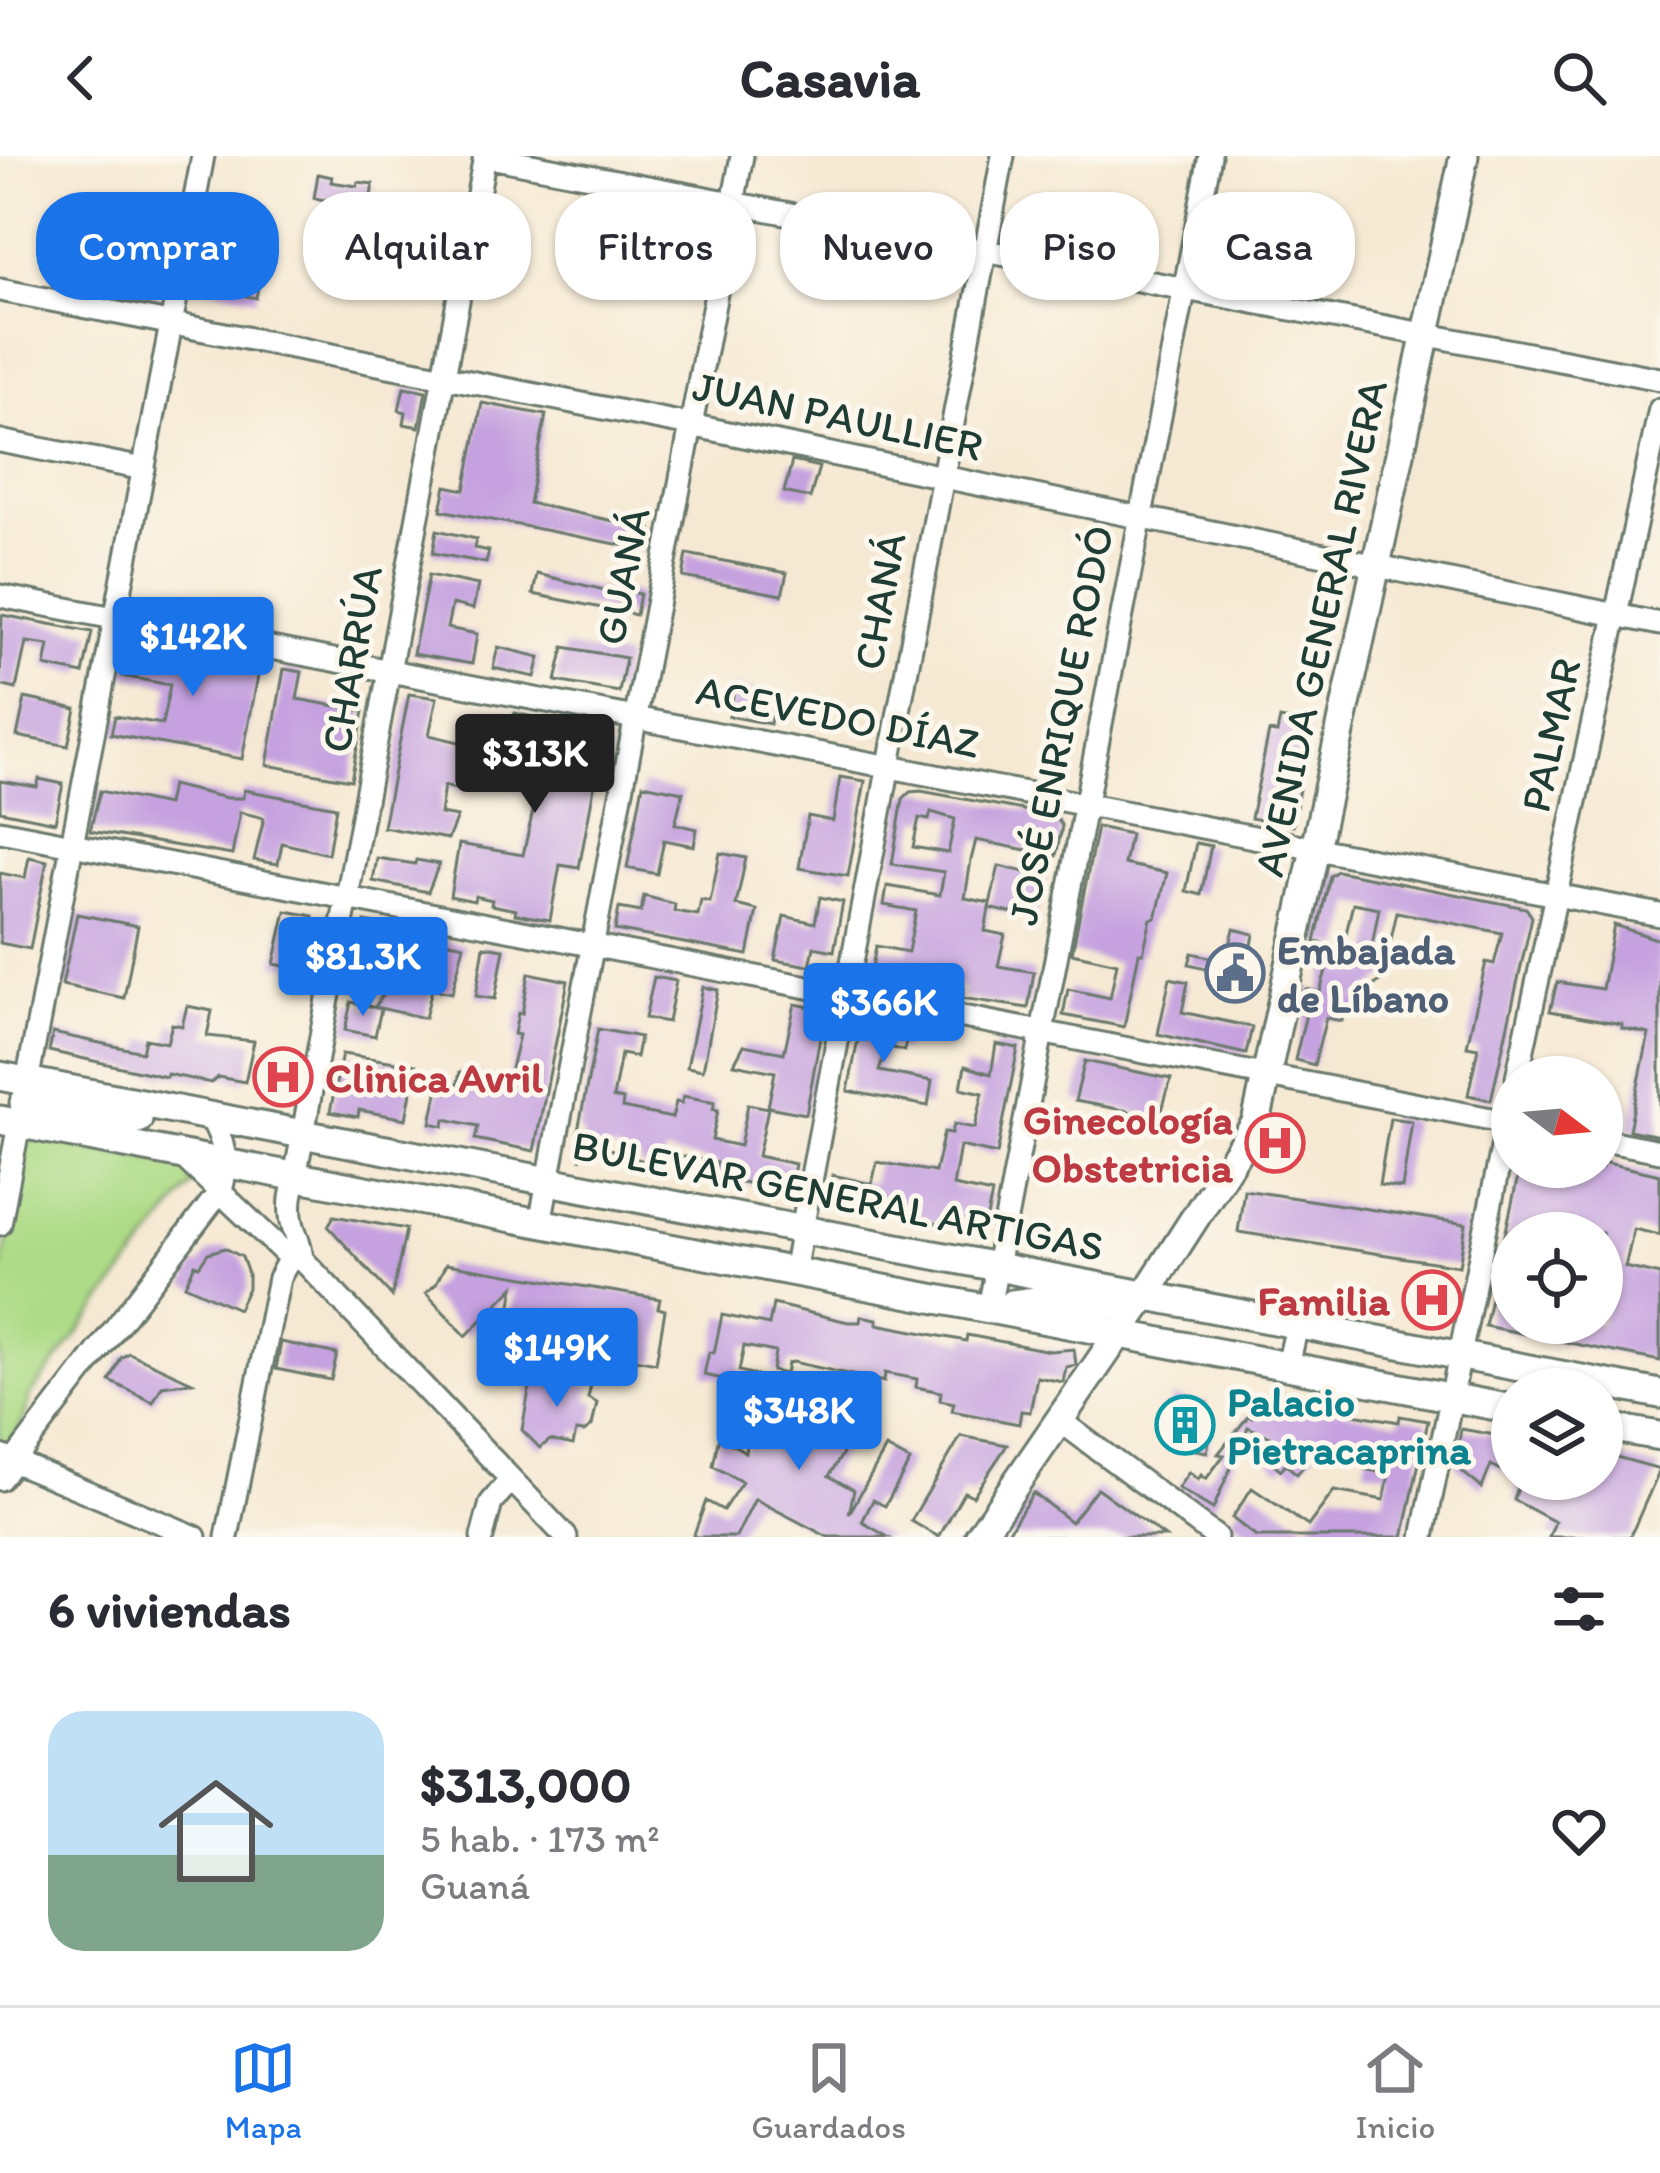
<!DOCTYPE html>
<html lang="es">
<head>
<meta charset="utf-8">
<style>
	:root { --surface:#fff; --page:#f2f2f3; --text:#2b2b33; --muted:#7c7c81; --line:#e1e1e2; --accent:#1a73e8 }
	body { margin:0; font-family:Itim,sans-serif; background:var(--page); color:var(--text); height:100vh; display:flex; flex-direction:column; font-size:45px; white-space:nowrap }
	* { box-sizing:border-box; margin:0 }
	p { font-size:39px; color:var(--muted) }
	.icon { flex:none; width:66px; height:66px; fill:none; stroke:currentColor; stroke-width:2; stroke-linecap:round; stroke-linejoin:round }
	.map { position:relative; height:1381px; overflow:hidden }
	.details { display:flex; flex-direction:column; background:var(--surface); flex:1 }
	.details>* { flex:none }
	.top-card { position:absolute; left:36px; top:36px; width:1590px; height:108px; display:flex; gap:24px }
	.needle { width:78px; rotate:106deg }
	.tools { position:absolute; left:1491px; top:900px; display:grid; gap:24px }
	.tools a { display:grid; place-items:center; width:132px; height:132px; border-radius:50%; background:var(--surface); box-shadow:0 3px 9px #0004; font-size:60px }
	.price { position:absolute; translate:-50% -102px; padding:0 27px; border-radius:12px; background:var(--accent); color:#fff; font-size:39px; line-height:78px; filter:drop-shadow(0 3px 6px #0008) }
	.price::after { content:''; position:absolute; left:50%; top:72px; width:36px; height:27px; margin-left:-18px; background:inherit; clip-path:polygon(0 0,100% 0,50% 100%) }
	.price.current { background:#222; color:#fff }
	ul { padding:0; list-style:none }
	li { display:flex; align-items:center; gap:36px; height:300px; padding:0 48px }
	li span { display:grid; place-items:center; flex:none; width:336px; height:240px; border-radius:36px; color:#555 }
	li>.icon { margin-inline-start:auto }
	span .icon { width:144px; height:144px; fill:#fffc; stroke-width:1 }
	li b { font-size:51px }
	h2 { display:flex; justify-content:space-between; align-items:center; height:144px; padding:0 48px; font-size:51px }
	.chip { padding:0 42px; border-radius:48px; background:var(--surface); box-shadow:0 3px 9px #0004; font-size:42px; line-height:108px }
	.chip.current { background:var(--accent); color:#fff }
	header { display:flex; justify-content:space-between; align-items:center; height:156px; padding:0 48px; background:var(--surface); font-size:54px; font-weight:700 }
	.dock { display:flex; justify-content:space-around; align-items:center; height:168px; border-top:3px solid var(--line); background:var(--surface); font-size:33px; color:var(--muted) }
	.dock a { display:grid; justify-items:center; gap:6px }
	.dock .current { color:var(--accent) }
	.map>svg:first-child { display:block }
	.green { fill:#aedb87; stroke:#668c5e; stroke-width:3 }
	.building { fill:#c5a1df; fill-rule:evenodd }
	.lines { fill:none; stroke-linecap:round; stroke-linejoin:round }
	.minor-casing { stroke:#6a796c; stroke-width:27 }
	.major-casing { stroke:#6a796c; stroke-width:33 }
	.minor { stroke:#fff; stroke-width:21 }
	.major { stroke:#fff; stroke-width:27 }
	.labels { text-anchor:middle; stroke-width:10; stroke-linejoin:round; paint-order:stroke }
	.street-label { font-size:42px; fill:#1f3d34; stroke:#fbf7ec }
	.service-label { font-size:42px; font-weight:bold; fill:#4e5e75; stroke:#fbf7ec; text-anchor:start }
	.health-label { font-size:42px; font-weight:bold; fill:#be3a42; stroke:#fbf7ec; text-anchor:end }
	.culture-label { font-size:42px; font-weight:bold; fill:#0d838f; stroke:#fbf7ec; text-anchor:start }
</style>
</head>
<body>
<header><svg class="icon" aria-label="back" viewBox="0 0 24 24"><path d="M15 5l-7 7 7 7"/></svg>Casavia<svg class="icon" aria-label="search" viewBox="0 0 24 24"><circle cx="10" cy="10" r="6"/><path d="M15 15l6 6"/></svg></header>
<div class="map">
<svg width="1660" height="1381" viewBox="0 0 1660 1381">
	<rect width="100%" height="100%" fill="#fbf7ec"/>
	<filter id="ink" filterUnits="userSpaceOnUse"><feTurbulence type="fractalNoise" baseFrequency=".00833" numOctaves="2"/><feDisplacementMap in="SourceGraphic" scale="24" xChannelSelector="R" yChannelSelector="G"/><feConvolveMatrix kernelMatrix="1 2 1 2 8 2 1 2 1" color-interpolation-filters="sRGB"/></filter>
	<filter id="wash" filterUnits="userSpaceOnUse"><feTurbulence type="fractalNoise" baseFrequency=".004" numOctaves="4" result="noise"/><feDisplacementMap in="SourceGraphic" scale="48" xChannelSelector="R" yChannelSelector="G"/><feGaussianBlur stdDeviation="2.7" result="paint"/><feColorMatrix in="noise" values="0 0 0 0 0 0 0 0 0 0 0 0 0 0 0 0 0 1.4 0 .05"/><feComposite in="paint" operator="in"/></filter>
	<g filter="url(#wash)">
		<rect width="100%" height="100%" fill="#f6e9d3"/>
		<path class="green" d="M35 982 183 1009 193 1027 29 1241C28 1258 17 1285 0 1290V1122L24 996 26 987Z"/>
		<g id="blocks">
			<path class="building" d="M318 18 332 21 331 26 357 30 358 26 373 28 369 52 314 42Z
				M208 80 275 94 272 112 262 110 256 142 199 130Z
				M117 117 161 125 159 139 154 143 113 136Z
				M404 231 426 235 419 271 404 268 406 256 399 254Z
				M482 247 546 259 529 347 651 373 647 394 441 354 446 330 465 334Z
				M792 305 819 311 810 342 784 336Z
				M437 374 476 383 474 392 489 395 486 407 433 397Z
				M687 398 787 417 782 439 683 421Z
				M537 418 617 437 618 433 640 438 636 459 533 438Z
				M429 419 478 429 473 453 452 448 447 472 477 478 472 508 413 498Z
				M2 459 92 476 83 518 45 510 49 489 26 486 16 533 0 529Z
				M129 484 260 509 242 603 111 578 115 560 162 568 170 529 122 520Z
				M498 491 540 501 535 521 493 512Z
				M564 491 626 502 619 536 556 525Z
				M284 513 302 516 297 543 364 555 351 624 267 609Z
				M735 531 775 539 770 568 729 560Z
				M409 538 437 542 429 579 463 587 468 558 483 561 467 636 444 630 440 658 457 661 448 683 383 671Z
				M25 542 76 553 68 590 17 580Z
				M515 557 541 563V576H545L547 564 590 573 603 583 579 712 560 709 550 764 515 758 516 754 491 749 492 744 475 740 474 745 450 740 459 688 523 699 537 637 481 626Z
				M1280 563 1309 569 1293 670 1251 662 1269 576 1277 577Z
				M840 621 865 625 848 720 799 712 808 660 833 665Z
				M39 623 63 628 55 666 0 655V625L37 631Z
				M643 628 683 636 675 668 697 673 694 690 664 684 657 718 627 712Z
				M171 629 226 642H243L244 634 336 651 328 698 282 687 278 708 254 704 264 662 240 656 232 699 90 675 100 635 167 649Z
				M921 635 1055 660 1062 670 1056 700 976 684 971 704 965 742 990 747 985 775 1005 779 998 810 1034 816 1028 852 962 842 964 832 926 824 924 833 870 822 876 790 908 796 916 755 884 749 887 730 940 739 944 716 892 708 903 643 910 636ZM931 656 955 663 948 697 913 691 919 662 929 664Z
				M1097 671 1130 678 1124 708 1167 717 1156 762 1151 763 1143 797H1139L1124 871 1063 859 1068 833 1110 842 1117 807 1072 797Z
				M1196 687 1211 690 1201 739 1186 735Z
				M720 697 746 702 736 749 757 754 748 799 615 774 619 752 641 756 644 740 675 748 674 755 698 759 701 744 710 746Z
				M29 701 47 705 30 793 0 787V717L25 722Z
				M377 702 415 708 416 704 439 708 428 736 373 725Z
				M999 710 1046 721 1036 763 989 752Z
				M1337 715 1526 752 1532 761 1491 944 1468 939 1478 892 1467 890 1486 806 1494 808 1502 777 1397 756 1386 806 1390 811 1387 820 1355 843 1377 848 1374 861 1343 855 1342 865 1326 862 1314 909 1295 904 1306 858 1301 857 1306 833 1320 836 1332 792 1370 800 1379 752 1353 747 1343 791 1315 786 1330 720Z
				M820 741 843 746 834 795 814 791 810 810 775 804 784 760 815 767Z
				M286 755 313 760 305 814 274 808Z
				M77 758 138 770 124 842 62 829Z
				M365 766 445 781V785L464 789 452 837 432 833 425 862 375 851 388 830 354 824Z
				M1614 769 1660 784V980L1629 974 1649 878 1622 872V868L1550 855 1557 826 1602 833Z
				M1234 773 1254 778 1244 837 1211 829 1214 814 1189 808 1192 797 1226 805Z
				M484 790 504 793 495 843 476 840Z
				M529 817 568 825 534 995 475 983 478 970 445 963 444 970 431 967 438 932 456 935 460 916 508 925 519 879 514 878 518 857 522 858Z
				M654 821 676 825 668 866 645 862Z
				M1170 822 1188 826 1182 856 1252 871 1246 898 1158 878Z
				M703 831 718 834 703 914 687 911Z
				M351 846 381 853 375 880 345 874Z
				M795 848 825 854 806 958 768 951 775 916 734 908 744 889 784 897Z
				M187 850 212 855 207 880 254 885 245 926 218 921 211 927 167 918 166 921 49 895 53 877 142 896 145 883 167 887 172 868 182 870Z
				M870 862 909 871 904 895 886 890 879 915 932 925 928 950 848 935 861 868Z
				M598 873 640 881 636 901 621 898 613 942 623 944 622 952 672 962 676 946 682 947 683 940 715 946 713 953 718 954 712 984 740 990 748 948 768 952 758 1000 795 1008 791 1028 773 1024 771 1031 713 1021 716 1007 665 997 662 1014 640 1010 641 1004 619 999 620 995 595 991 581 1002 583 976 578 975Z
				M996 888 1018 892 997 998 960 990 953 1030 992 1038 985 1070 978 1075 947 1066 942 1070 922 1062 828 1042 833 1019 872 1028 877 1006 935 1016 944 976 952 977 954 968 975 972 983 937 961 932 965 910 991 918Z
				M342 898 416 909 406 963 359 954 358 961 330 956Z
				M274 901 299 906 293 941 268 936Z
				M1085 905 1171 923 1160 961 1075 945Z
				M1390 962 1412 965 1402 1032 1379 1029Z
				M1602 1006 1660 1019V1079L1634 1073 1625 1111 1660 1119V1205L1485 1170 1520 1011H1602ZM1512 1077H1602V1113L1607 1114 1602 1136V1167H1512Z
				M1244 1034 1466 1068 1459 1110 1238 1076Z
				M334 1060 406 1073 392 1140 328 1070Z
				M225 1092 242 1101 248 1118V1132L238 1153 185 1129 195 1108 199 1110 208 1097Z
				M446 1108 660 1143 658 1152 665 1154 656 1207 630 1202 631 1197 613 1193 615 1187 535 1172 534 1176 522 1174 521 1180 506 1177 514 1131 466 1180 426 1137 436 1128Z
				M773 1148 848 1166H860L861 1160 877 1163V1168L966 1185 967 1179 1050 1195 1074 1193 1076 1209 1066 1211 1063 1226 1037 1221 1030 1256 1021 1255 1019 1268 952 1255 954 1247 940 1244 941 1236 916 1231 917 1223 885 1217 884 1226 793 1206 788 1207 786 1218 772 1215 775 1196 744 1190 739 1215 760 1220 757 1235 727 1229 728 1224 704 1219 709 1196 714 1197 722 1159 769 1169Z
				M281 1186 337 1198 331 1224 276 1213Z
				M129 1197 192 1226 162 1230 153 1246 110 1225 121 1202Z
				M532 1218 591 1229 588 1242 597 1247 592 1270 584 1276 576 1275 573 1289 550 1284 540 1292 522 1274Z
				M1273 1235 1296 1246 1299 1240 1323 1256 1329 1249 1337 1256 1340 1252 1348 1257 1399 1266 1400 1260 1428 1265 1403 1381H1256L1232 1362 1252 1332 1308 1370 1334 1335 1384 1344 1389 1318 1364 1313 1368 1295 1323 1287 1297 1318 1285 1308 1281 1314 1270 1305 1279 1293 1274 1290 1277 1284 1248 1271 1213 1353 1178 1332 1189 1316 1198 1324 1201 1319 1206 1323 1224 1299 1218 1298 1249 1259 1252 1261 1260 1243 1268 1247Z
				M756 1238 789 1255 796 1242 847 1271 849 1259 869 1263 866 1281 856 1276 829 1320 854 1334 849 1358 886 1292 910 1305 885 1350 873 1344 862 1366 888 1381H828L755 1343 736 1381H693L706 1345 723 1354 742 1326 713 1310 719 1280 745 1296Z
				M1172 1241 1207 1247 1204 1259 1214 1261 1207 1296 1186 1292 1187 1285 1156 1279 1162 1251 1170 1253Z
				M1461 1273 1512 1282V1319L1491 1309 1482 1332 1455 1310Z
				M961 1280 1007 1289 973 1340 964 1336 939 1381 911 1365Z
				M1602 1297 1660 1313 1630 1381H1549L1555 1366 1514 1344 1521 1323H1602Z
				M1097 1332 1165 1381H1005L1033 1337 1071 1366Z"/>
		</g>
	</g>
	<g filter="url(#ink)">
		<use href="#blocks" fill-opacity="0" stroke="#6a796c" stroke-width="3"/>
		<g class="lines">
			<defs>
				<path id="minor" d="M484 0 1660 223
					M485 0 291 1042C288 1073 300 1079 302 1103L566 1381
					M0 134 690 269 1660 468
					M0 285 144 313
					M0 440 1660 759
					M0 675 1512 967
					M1517 921 1660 253
					M1602 984 1660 995
					M180 998 290 1102 300 1103
					M540 1067 742 0
					M0 1068 203 0
					M794 1116 1003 0
					M989 1152 1210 0
					M1288 1209 1297 1170
					M1059 1264 1216 1381
					M1 1300 195 1381
					M0 1323 221 1034C229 1009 224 983 210 961
					M227 1381 279 1122 290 1102
					M482 1381 491 1347 511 1323
					M1423 1381 1512 943"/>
				<path id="major" d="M0 920 1660 1238
					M24 947 138 963
					M0 964 1512 1253
					M1012 1148 1044 1144 1111 1149
					M1602 1270 1660 1280
					M979 1381 1144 1141 1256 967 1464 0"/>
			</defs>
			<use href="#minor" class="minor-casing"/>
			<use href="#major" class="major-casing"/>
			<use href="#minor" class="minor"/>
			<use href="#major" class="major"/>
		</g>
	</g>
	<defs>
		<symbol id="civic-ring" viewBox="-11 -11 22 22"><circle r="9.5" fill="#fbf7ec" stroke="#5c6f8a" stroke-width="1.5"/><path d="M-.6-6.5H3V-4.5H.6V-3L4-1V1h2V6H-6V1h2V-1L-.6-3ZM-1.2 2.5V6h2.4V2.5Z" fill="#5c6f8a"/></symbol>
		<symbol id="hospital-ring" viewBox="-11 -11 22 22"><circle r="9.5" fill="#fbf7ec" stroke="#e0444e" stroke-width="1.5"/><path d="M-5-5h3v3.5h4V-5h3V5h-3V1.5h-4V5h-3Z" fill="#e0444e"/></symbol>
		<symbol id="building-ring" viewBox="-11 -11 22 22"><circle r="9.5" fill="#fbf7ec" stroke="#0f9aa8" stroke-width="1.5"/><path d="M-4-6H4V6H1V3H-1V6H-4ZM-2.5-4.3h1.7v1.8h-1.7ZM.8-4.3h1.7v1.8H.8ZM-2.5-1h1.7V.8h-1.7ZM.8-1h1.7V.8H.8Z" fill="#0f9aa8"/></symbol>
	</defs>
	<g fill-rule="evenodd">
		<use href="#civic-ring" x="1202" y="784" width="66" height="66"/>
		<use href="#hospital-ring" x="250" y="888" width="66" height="66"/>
		<use href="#hospital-ring" x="1242" y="954" width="66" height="66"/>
		<use href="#hospital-ring" x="1399" y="1111" width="66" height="66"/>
		<use href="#building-ring" x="1152" y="1236" width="66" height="66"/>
	</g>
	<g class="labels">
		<g class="street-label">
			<text transform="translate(838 259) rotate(12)" y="15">JUAN PAULLIER</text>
			<text transform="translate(622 420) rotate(-79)" y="15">GUANÁ</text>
			<text transform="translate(879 445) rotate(-80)" y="15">CHANÁ</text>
			<text transform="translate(1320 472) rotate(-78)" y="15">AVENIDA GENERAL RIVERA</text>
			<text transform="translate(351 503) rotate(-80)" y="15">CHARRÚA</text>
			<text transform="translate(838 560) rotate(11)" y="15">ACEVEDO DÍAZ</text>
			<text transform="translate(1060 569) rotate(-79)" y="15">JOSÉ ENRIQUE RODÓ</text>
			<text transform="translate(1550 579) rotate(-78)" y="15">PALMAR</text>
			<text transform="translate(838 1039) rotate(11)" y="15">BULEVAR GENERAL ARTIGAS</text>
		</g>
		<g class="service-label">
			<text x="1277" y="808">Embajada<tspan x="1277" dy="48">de Líbano</tspan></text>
		</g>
		<g class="health-label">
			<text x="325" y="936" text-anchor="start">Clinica Avril</text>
			<text x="1233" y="978">Ginecología<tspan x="1233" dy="48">Obstetricia</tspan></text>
			<text x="1390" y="1159">Familia</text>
		</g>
		<g class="culture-label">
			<text x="1227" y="1260">Palacio<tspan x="1227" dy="48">Pietracaprina</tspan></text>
		</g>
	</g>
</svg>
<div class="tools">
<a><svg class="needle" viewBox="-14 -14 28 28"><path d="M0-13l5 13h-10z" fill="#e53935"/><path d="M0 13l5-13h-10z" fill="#7c7c81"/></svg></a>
<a><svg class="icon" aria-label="locate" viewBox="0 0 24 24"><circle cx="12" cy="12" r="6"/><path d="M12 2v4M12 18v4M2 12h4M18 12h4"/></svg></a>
<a><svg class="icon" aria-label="layers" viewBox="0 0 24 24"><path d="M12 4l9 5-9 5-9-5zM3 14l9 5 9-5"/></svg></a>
</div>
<b class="price" style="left:193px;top:543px">$142K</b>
<b class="price current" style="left:535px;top:660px">$313K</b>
<b class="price" style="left:363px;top:863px">$81.3K</b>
<b class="price" style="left:884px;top:909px">$366K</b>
<b class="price" style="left:557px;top:1254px">$149K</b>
<b class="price" style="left:799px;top:1317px">$348K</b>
<div class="top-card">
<a class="chip current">Comprar</a>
<a class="chip">Alquilar</a>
<a class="chip">Filtros</a>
<a class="chip">Nuevo</a>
<a class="chip">Piso</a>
<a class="chip">Casa</a>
</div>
</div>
<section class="details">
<h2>6 viviendas<svg class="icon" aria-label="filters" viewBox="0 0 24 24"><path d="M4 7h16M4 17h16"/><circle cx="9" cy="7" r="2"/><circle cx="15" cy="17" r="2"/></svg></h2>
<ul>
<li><span style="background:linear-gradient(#bfe0f5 60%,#7fa58c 0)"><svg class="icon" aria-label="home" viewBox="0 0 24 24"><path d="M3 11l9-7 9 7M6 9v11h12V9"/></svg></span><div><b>$313,000</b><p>5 hab. · 173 m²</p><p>Guaná</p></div><svg class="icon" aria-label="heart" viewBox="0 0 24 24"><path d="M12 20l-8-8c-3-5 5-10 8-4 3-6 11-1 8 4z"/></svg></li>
</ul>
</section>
<nav class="dock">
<a class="current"><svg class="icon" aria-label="map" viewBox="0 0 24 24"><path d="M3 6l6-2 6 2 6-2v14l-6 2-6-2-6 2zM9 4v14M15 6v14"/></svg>Mapa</a>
<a><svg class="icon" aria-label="saved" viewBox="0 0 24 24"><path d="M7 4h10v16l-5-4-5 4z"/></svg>Guardados</a>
<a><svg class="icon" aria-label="home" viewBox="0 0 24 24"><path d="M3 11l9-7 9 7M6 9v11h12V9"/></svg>Inicio</a>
</nav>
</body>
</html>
